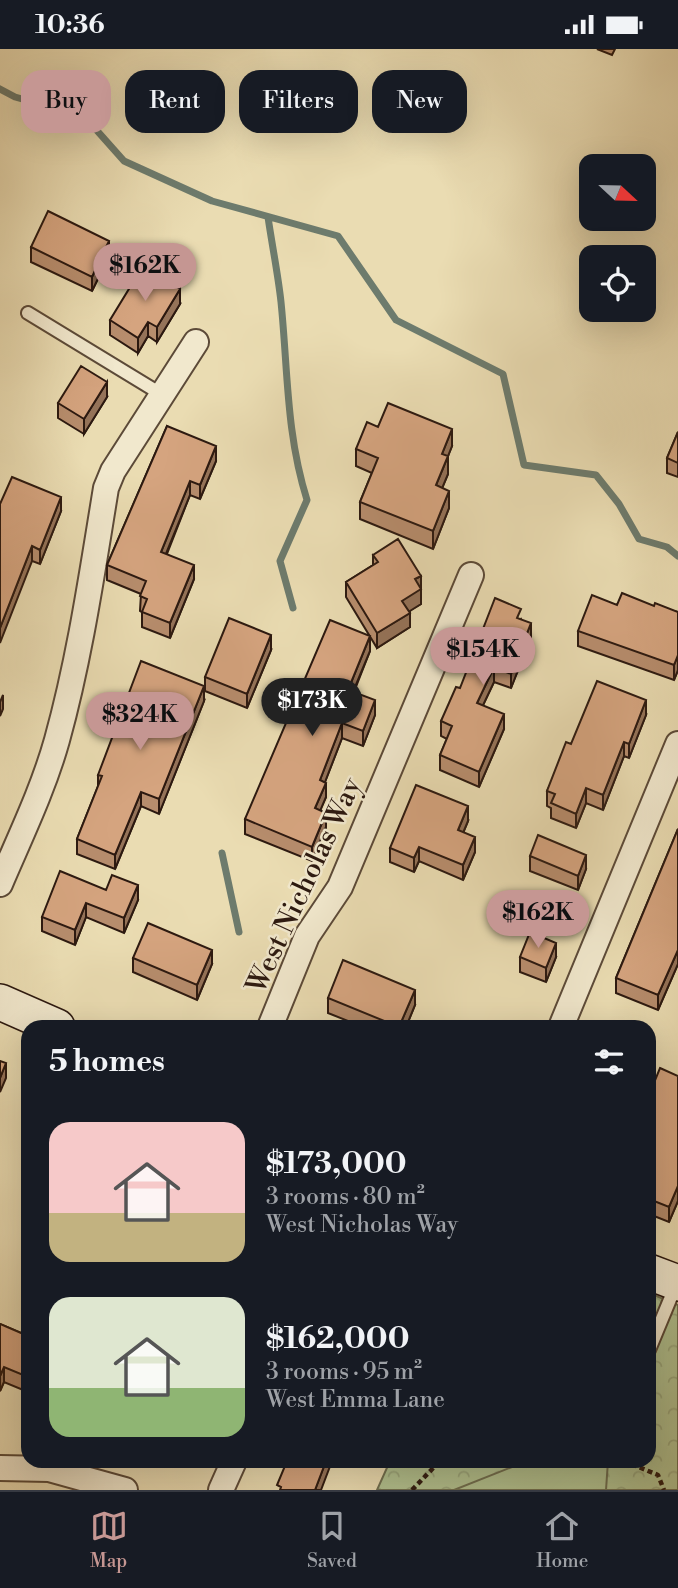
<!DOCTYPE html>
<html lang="en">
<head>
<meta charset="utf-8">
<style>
	:root { --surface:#171b24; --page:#20242c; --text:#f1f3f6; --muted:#9ea1a6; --line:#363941; --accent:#c59692 }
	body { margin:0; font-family:"Libre Bodoni",serif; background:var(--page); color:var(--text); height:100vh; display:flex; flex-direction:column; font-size:26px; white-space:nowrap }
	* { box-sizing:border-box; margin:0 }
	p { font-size:23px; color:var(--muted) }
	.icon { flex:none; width:38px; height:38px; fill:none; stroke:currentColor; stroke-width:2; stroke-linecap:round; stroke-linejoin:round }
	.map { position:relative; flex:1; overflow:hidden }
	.side { position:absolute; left:21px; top:971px; width:635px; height:448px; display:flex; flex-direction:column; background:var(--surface); border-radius:21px; box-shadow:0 7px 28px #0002 }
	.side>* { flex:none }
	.hud { position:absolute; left:21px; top:21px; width:637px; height:63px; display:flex; gap:14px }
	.needle { width:46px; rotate:112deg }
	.tools { position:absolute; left:579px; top:105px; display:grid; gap:14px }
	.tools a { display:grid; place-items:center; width:77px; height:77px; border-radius:14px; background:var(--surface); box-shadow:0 7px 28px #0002; font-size:35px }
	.price { position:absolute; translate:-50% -60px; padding:0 16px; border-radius:24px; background:var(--accent); color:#111; font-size:23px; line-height:46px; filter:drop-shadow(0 2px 4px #0008) }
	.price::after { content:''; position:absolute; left:50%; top:42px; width:21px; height:16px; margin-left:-10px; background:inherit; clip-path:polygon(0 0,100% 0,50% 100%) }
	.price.selected { background:#222; color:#fff }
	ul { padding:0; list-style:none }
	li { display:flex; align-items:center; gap:21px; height:175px; padding:0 28px }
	li span { display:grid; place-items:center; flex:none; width:196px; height:140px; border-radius:21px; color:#555 }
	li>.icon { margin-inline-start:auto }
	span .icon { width:84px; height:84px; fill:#fffc; stroke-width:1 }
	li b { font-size:30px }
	h2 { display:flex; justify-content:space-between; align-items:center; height:84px; padding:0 28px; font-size:30px }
	.tag { padding:0 24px; border-radius:21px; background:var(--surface); box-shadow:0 7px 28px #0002; font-size:24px; line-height:63px }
	.tag.selected { background:var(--accent); color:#111 }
	.status { display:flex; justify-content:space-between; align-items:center; height:49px; padding:0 35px; background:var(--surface); direction:ltr }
	.status svg { height:19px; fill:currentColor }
	.menu { display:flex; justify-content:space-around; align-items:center; height:98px; border-top:2px solid var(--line); background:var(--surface); font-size:19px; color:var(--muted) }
	.menu a { display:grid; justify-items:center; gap:4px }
	.menu .selected { color:var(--accent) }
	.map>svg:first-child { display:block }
	.forest { fill:url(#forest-crowns); stroke:#6e6e50; stroke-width:2 }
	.pitch { fill:#b0c291; stroke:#6e6e50; stroke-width:2 }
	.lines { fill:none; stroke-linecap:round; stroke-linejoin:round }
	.stream { stroke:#6d7b6d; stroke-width:7 }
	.lane-casing { stroke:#5c4a38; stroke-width:16 }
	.street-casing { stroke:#5c4a38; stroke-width:28 }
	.secondary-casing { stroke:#2c1910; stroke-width:38 }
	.path { stroke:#2c1910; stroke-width:4.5; stroke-dasharray:5 3.5; stroke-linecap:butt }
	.lane { stroke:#f1e8cd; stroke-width:12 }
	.street { stroke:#f1e8cd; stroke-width:24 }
	.secondary { stroke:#f1e8cd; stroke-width:35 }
	.wall { fill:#b78d6d; stroke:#2c1910; stroke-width:2 }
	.shaded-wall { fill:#957359; stroke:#2c1910; stroke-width:2 }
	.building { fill:#d5a47f; stroke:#2c1910; stroke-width:2 }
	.labels { text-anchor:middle; stroke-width:5; stroke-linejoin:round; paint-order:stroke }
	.street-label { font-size:28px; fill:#2c1910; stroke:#f1e8cd }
</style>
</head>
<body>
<div class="status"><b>10:36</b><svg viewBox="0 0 49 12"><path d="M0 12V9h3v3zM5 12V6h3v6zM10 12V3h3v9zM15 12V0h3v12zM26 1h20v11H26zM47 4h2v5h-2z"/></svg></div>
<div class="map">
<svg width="678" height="1441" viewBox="0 0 678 1441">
	<defs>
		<pattern id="forest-crowns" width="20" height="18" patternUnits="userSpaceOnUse" patternTransform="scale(1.75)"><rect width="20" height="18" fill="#b0c291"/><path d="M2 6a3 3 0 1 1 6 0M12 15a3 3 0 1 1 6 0" fill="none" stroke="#98a67c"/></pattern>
	</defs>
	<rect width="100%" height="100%" fill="#eadcb2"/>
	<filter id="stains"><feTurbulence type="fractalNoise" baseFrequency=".00286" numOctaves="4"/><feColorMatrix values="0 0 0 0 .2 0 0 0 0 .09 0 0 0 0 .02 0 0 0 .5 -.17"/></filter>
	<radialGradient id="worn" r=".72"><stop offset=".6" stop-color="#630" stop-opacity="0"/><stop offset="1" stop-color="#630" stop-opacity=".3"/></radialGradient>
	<path class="forest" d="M649 1244 678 1256V1441H377L390 1412H649Z"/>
	<path class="pitch" d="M547 1412H608L606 1441H454L522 1414Z"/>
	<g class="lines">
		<path class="stream" d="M0 40 15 48 84 67 124 112 212 152 338 187 396 271 503 325 524 416 596 426 619 455 639 490 667 498 678 507
			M268 168C272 196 278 225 281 253 288 322 286 384 307 451L280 512 293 559
			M222 804 239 883"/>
		<defs>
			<path id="lane" d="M28 264 161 345
				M649 1301 676 1236"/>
			<path id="street" d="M0 835C20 788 43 741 57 691 80 608 92 524 106 439L113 422 196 293
				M270 978 307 887 340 838 471 526
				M561 978 678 695
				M0 1419 49 1420 125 1441
				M221 1441 234 1412"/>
			<path id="secondary" d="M0 953 57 978
				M649 1223 678 1234"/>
		</defs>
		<use href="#lane" class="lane-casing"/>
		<use href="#street" class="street-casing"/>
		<use href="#secondary" class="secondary-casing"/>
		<path class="path" d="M624 1412 658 1426 664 1441
			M412 1441 440 1412"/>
		<use href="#lane" class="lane"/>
		<use href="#street" class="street"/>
		<use href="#secondary" class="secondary"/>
	</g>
	<path class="wall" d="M597 0H615L612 6Z
		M31 198 109 207 92 242 31 213Z
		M180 255 157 293 148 287 138 304 110 286V271Z
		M107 348 84 385 58 369V354Z
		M167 377 216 412 200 450 190 446 167 505 194 530 170 589 142 578V563L140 562 141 545 107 531V516Z
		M378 378 452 397 448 407V425L442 439 449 459 433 500 360 470V453L372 424 356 417V400Z
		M678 383V428L667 424V409Z
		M0 455 61 462 40 515 32 512Z
		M373 506 421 527V555L409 562 410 578 377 599 346 548V533L373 516Z
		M617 556 654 557 678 563V621L674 631 578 597V582Z
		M521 570 531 588 511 639 494 633 483 656 504 680 479 738 440 721V706L447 690 441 687V672L460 639Z
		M271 601 247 659 205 642V628Z
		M370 602 354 643 375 666 363 697 342 689 325 733 326 748 320 761 326 778 312 812 245 785V770Z
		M204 652 159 765 141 757 115 820 77 805V790L98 737V726Z
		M646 666 629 709 624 707 603 761 586 754 576 779 551 769V759L547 757V742L571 695Z
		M468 772 463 784 475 803 463 831 419 812 414 823 390 813V799Z
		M678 780V915L658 961 616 944V929Z
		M530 807 586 820 578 841 530 822Z
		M106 841 138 851 124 884 86 868 75 896 42 882V868Z
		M520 908H556L546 933 520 923Z
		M133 909 212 915 197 951 133 923Z
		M328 949 415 956 406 978H363L328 964Z
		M678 1027V1152L669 1173 649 1165V1046Z
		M0 1275 28 1287V1343L4 1333 0 1342Z"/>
	<path class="shaded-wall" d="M109 192V207L92 242V228Z
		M180 240V255L157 293V278Z
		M148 273V287L138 304V289Z
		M107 333V348L84 385V370Z
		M452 380V397L442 422V405Z
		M216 397V412L200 450V436Z
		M448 407V425L436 454V436Z
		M190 432V446L161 517V503Z
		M449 442V459L433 500V482Z
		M61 448V462L40 515V501Z
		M32 497V512L0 594V579Z
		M194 516V530L170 589V574Z
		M421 527V555L402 567V552L415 530Z
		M410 564V578L377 599V584Z
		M531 574V588L511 639V625Z
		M271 586V601L247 659V645Z
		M370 587V602L348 655V641Z
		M678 606V621L674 631V616Z
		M494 618V633L477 669V654Z
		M204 637V652L159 765V750Z
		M3 646V660L0 667V653Z
		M375 651V666L363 697V682Z
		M646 651V666L629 709V695Z
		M504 665V680L479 738V723Z
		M342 674V689L320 746V731Z
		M624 693V707L603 761V746Z
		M326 734V748L315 774V759Z
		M586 739V754L576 779V765Z
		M141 743V757L115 820V806Z
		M468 757V772L458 796V781Z
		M326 764V778L312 812V798Z
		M475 788V803L463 831V816Z
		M419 798V812L414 823V809Z
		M586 806V820L578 841V827Z
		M138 836V851L124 884V869Z
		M86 854V868L75 896V881Z
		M556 894V908L546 933V919Z
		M212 901V915L197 951V936Z
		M678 901V915L658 961V946Z
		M415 941V956L406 978H399Z
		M6 1014V1029L0 1043V1029Z
		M678 1137V1152L669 1173V1158Z
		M4 1318V1333L0 1342V1327Z
		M326 1412H332L321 1441H315Z"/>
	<path class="building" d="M48 162 109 192 92 228 31 198Z
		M143 217 180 240 157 278 148 273 138 289 110 271Z
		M81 317 107 333 84 370 58 354Z
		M388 354 452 380 442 405 448 407 436 436 449 442 433 482 360 453 378 409 356 400 367 373 378 378Z
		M167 377 216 397 200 436 190 432 161 503 194 516 170 574 142 563 147 550 140 547 146 532 107 516Z
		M678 383V414L667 409Z
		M12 428 61 448 40 501 32 497 0 579V455Z
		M398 490 421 527 415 530 421 540 402 552 410 564 377 584 346 533 378 513 373 506Z
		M622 544 654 557 655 554 678 563V606L674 616 578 582 592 546 617 556Z
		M495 549 521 560 517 569 531 574 511 625 494 618 477 654 504 665 479 723 440 706 452 677 441 672 456 638 460 639Z
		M229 569 271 586 247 645 205 628Z
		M330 571 370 587 348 641 375 651 363 682 342 674 320 731 326 734 315 759 326 764 312 798 245 770Z
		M141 612 204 637 159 750 141 743 115 806 77 790 102 727 98 726Z
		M597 632 646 651 629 695 624 693 603 746 586 739 576 765 551 754 555 745 547 742 566 693 571 695Z
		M416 736 468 757 458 781 475 788 463 816 419 798 414 809 390 799Z
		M678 780V901L658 946 616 929Z
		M538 786 586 806 578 827 530 807Z
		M60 822 106 841 112 826 138 836 124 869 86 854 75 881 42 868Z
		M148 874 212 901 197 936 133 909Z
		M530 883 556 894 546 919 520 908Z
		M343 911 415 941 399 978 328 949Z
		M455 973 466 978H452Z
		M0 1012 6 1014 0 1029Z
		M660 1019 678 1027V1137L669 1158 649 1150V1046Z
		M0 1275 28 1287V1328L4 1318 0 1327Z
		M287 1412H326L315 1441H280L281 1438 277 1436Z"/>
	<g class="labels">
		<g class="street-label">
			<text transform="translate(303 836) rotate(-65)" y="10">West Nicholas Way</text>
		</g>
	</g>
	<rect width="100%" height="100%" filter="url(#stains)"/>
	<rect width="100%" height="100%" fill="url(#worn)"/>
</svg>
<div class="tools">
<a><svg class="needle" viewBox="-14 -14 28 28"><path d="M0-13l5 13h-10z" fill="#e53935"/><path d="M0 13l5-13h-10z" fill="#9ea1a6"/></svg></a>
<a><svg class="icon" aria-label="locate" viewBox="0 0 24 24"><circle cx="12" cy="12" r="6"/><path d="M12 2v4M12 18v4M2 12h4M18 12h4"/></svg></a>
</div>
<b class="price" style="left:145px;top:254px">$162K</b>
<b class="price" style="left:483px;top:638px">$154K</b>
<b class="price selected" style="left:312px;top:689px">$173K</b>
<b class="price" style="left:140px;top:703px">$324K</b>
<b class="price" style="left:538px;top:901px">$162K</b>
<div class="hud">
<a class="tag selected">Buy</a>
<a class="tag">Rent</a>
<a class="tag">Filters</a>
<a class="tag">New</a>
</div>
<section class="side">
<h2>5 homes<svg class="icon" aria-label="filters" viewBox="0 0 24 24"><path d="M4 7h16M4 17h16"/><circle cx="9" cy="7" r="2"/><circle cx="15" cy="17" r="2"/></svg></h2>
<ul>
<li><span style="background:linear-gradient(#f6c9c9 65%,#c2b280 0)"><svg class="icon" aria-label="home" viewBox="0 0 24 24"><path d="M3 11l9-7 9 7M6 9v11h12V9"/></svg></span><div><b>$173,000</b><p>3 rooms · 80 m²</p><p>West Nicholas Way</p></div></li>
<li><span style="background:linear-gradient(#dfe7d0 65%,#8fb573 0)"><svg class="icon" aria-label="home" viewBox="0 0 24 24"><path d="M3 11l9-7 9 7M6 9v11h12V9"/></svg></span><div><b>$162,000</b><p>3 rooms · 95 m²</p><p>West Emma Lane</p></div></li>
</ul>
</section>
</div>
<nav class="menu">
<a class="selected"><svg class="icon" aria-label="map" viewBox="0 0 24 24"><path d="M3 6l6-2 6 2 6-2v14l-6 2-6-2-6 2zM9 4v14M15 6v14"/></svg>Map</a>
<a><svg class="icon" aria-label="saved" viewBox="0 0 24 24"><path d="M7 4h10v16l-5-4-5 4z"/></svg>Saved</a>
<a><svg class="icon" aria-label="home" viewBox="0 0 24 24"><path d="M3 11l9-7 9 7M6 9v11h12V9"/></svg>Home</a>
</nav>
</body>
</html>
